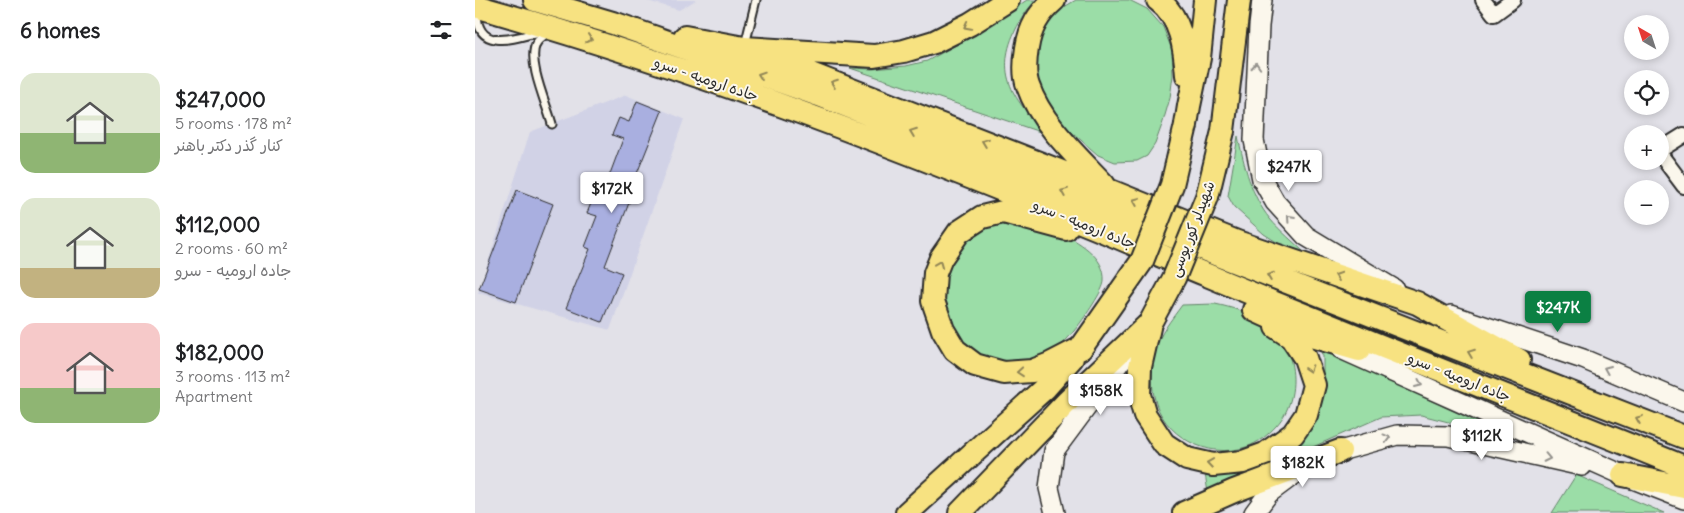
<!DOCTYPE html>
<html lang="en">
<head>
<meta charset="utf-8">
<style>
	:root { --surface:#fff; --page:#f2f2f2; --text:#202124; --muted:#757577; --accent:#0b8043 }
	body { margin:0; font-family:Delius,"Playpen Sans Arabic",sans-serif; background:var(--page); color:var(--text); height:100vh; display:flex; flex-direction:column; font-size:19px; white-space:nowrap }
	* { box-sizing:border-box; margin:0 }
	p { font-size:16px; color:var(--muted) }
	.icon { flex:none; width:28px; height:28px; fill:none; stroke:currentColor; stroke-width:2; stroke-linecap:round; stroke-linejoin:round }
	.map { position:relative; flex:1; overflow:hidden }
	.sheet { display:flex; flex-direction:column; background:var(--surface); width:475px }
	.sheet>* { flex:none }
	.needle { width:32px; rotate:321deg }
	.fabs { position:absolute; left:1149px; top:15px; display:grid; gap:10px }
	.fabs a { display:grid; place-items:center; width:45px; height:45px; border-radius:50%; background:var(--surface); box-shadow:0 2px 8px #0003; font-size:25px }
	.price { position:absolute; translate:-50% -42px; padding:0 11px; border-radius:5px; background:#fff; color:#222; font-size:16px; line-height:32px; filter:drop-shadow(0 1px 2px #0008) }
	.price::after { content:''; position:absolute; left:50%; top:30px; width:15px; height:11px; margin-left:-8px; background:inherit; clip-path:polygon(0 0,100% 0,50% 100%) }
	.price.current { background:var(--accent); color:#fff }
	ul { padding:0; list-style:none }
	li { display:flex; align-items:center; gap:15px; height:125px; padding:0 20px }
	li span { display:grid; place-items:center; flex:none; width:140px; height:100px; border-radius:15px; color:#555 }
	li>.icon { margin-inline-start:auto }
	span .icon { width:60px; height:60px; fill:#fffc; stroke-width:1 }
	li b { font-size:21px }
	h2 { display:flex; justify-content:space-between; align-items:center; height:60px; padding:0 20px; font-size:21px }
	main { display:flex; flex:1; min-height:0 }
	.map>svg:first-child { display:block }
	.built { fill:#d1d2e6 }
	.green { fill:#9bdda7; stroke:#638469 }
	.building { fill:#a9afe0; stroke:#2b2b2b }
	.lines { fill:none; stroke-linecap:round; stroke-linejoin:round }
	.service-casing { stroke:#2b2b2b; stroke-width:11 }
	.minor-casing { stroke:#2b2b2b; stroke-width:18 }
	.secondary-casing { stroke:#2b2b2b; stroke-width:22 }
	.trunk-casing { stroke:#2b2b2b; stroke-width:26 }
	.service { stroke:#fbf7ec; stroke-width:7 }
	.minor { stroke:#fbf7ec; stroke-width:14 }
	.secondary { stroke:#fbf7ec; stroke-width:19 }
	.trunk { stroke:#f7e281; stroke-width:22 }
	.trunk-bridge-casing { stroke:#2b2b2b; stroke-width:26; stroke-linecap:butt }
	.trunk-bridge { stroke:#f7e281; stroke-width:22 }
	.oneway { stroke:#918656 }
	.oneway2 { stroke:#93918c }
	.labels { text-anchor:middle; stroke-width:4; stroke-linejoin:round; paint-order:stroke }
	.street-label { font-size:15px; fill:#2b2b2b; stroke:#fbf7ec }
</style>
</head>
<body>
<main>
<section class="sheet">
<h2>6 homes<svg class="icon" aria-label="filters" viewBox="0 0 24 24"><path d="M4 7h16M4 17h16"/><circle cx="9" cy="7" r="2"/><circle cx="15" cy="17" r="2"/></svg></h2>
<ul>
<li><span style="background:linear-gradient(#dfe7d0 60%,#8fb573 0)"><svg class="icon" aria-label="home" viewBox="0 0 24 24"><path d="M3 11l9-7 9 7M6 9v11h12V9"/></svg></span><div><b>$247,000</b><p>5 rooms · 178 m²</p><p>کنار گذر دکتر باهنر</p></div></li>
<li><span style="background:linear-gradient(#dfe7d0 70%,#c2b280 0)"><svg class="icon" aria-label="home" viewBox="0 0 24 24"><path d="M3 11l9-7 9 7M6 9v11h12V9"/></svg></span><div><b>$112,000</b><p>2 rooms · 60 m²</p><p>جاده ارومیه - سرو</p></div></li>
<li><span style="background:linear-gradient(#f6c9c9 65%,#8fb573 0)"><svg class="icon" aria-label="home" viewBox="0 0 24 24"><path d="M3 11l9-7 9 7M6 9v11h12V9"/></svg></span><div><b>$182,000</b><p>3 rooms · 113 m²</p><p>Apartment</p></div></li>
</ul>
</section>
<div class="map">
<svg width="1209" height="513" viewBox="0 0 1209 513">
	<rect width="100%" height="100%" fill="#e2e1e8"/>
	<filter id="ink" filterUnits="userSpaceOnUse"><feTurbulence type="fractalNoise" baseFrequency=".02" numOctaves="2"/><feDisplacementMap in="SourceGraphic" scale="10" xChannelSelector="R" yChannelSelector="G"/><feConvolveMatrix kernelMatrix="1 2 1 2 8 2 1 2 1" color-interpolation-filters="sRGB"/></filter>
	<g filter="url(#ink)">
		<path class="built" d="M169 0H221L204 10Z
			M151 95 209 119 135 330 3 293 55 132Z"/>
		<path class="green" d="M552 0H562C552 8 546 19 540 31 518 77 542 104 574 135L375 68 397 69 431 66 452 61 494 38Z
			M601 0H654L672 9 688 27 697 50 698 75 695 98 688 122 680 144 672 156 662 161 640 162 623 155 607 141 572 110 561 90 560 46 569 26 584 10Z
			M763 136C769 165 776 196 795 219 805 231 819 242 831 254L814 250 789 234 759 207 753 196Z
			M534 222C550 225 568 227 583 232 602 240 631 257 629 281 629 290 609 318 603 326 595 336 587 346 576 353 567 359 555 362 544 363 484 366 444 299 483 250 491 241 501 231 512 227 519 224 527 224 534 222Z
			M740 304C774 311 807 324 816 362 821 384 817 409 801 426 793 435 783 443 771 447 733 460 687 436 679 396 676 382 677 365 680 351 684 334 697 319 707 305Z
			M844 348 1036 438 946 415 906 417 733 493 730 473 804 457 848 386V356Z
			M1101 475 1189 513H1077Z"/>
		<path class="building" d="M162 101 187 111 157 186 160 187 130 266 147 273 127 322 91 308 115 249 110 247 122 216 112 213 119 196 126 198 148 139 137 135 144 118 154 122Z
			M42 190 78 204 41 302 4 289Z"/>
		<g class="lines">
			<defs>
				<path id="service" d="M2 14C3 52 40 38 64 32
					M72 33C69 36 63 39 61 44 52 62 72 105 77 124
					M270 45 281 0"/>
				<path id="minor" d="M1008 0 1019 14 1038 0
					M1185 150 1209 135
					M1185 154 1209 186"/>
				<path id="secondary" d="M787 0 784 26 779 140 787 179 800 202 831 236 919 289
					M976 315 1108 359 1209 402
					M866 349 1148 475 1209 499
					M852 457 865 451 922 435 973 436 1107 466
					M580 513 574 488 579 451 648 358
					M779 513 794 493 821 473"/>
				<path id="trunk" d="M60 0 141 24 344 95 501 156 748 257 1209 437
					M579 0C563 14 555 28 552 48 550 60 549 75 553 86 566 124 603 157 629 185
					M683 0C706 17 710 48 712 75
					M0 6C207 64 408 141 606 222 649 239 690 258 732 275 890 341 1050 403 1209 467
					M210 37 269 48 399 56 429 51 459 42 495 24 533 0
					M269 48 633 190 762 242 942 303 1044 360
					M711 125 714 106 724 58 730 0
					M748 131 764 0
					M591 229 528 212 507 217 484 232 466 258 460 273 458 301 468 330 480 350 500 365 529 373 557 371 575 364 606 348
					M779 310 836 336 884 350
					M675 323 665 367 664 395 670 415 689 444 712 459 738 465 768 462 790 454 818 434 831 415 839 385 830 358 816 337 801 327
					M1148 475 1209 487
					M432 513 571 387 597 358
					M485 513 593 401 675 323
					M709 513 759 491 865 451"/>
			</defs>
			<use href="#service" class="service-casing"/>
			<use href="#minor" class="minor-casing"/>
			<use href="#secondary" class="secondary-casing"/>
			<use href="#trunk" class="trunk-casing"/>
			<use href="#service" class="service"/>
			<use href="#minor" class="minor"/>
			<use href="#secondary" class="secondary"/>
			<use href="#trunk" class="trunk"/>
			<defs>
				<path id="trunk-bridge" d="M675 323 699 278 732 197 748 131
					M606 348 667 261 697 185 711 125"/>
			</defs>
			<use href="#trunk-bridge" class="trunk-bridge-casing"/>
			<use href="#trunk-bridge" class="trunk-bridge"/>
		</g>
		<defs><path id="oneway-chevron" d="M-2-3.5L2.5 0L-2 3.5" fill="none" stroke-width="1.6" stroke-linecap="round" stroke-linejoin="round" transform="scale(1.25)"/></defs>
		<g class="oneway">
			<use href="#oneway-chevron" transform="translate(492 26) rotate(152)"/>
			<use href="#oneway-chevron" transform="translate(114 39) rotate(18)"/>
			<use href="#oneway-chevron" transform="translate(286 75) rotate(-161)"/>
			<use href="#oneway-chevron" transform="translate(359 83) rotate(-159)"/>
			<use href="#oneway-chevron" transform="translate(438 132) rotate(-159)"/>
			<use href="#oneway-chevron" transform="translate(510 142) rotate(-159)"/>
			<use href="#oneway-chevron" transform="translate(589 192) rotate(-158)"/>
			<use href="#oneway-chevron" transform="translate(661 201) rotate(-158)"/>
			<use href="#oneway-chevron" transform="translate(464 264) rotate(-68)"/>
			<use href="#oneway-chevron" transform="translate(795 276) rotate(-159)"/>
			<use href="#oneway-chevron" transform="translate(863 276) rotate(-161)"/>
			<use href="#oneway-chevron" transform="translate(996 353) rotate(-159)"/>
			<use href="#oneway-chevron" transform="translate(834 369) rotate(72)"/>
			<use href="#oneway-chevron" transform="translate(545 372) rotate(175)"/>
			<use href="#oneway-chevron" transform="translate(1164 419) rotate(-158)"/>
			<use href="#oneway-chevron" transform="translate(735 463) rotate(-172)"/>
		</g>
		<g class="oneway2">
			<use href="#oneway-chevron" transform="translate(781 66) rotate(-87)"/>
			<use href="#oneway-chevron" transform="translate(815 218) rotate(-132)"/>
			<use href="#oneway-chevron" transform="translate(1132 369) rotate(-157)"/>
			<use href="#oneway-chevron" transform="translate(944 384) rotate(24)"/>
			<use href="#oneway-chevron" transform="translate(912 438) rotate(-15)"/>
			<use href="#oneway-chevron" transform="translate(1072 458) rotate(12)"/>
		</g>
	</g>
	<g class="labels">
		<g class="street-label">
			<text transform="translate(231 79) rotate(19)" y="5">جاده ارومیه - سرو</text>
			<text transform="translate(609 224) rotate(22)" y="5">جاده ارومیه - سرو</text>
			<text transform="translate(717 229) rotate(-69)" y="5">شهیدلر کور پوسی</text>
			<text transform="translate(984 377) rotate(22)" y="5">جاده ارومیه - سرو</text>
		</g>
	</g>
</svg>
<div class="fabs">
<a><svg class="needle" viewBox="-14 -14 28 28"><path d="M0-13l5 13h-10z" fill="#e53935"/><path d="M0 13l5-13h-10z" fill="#757577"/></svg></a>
<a><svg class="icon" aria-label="locate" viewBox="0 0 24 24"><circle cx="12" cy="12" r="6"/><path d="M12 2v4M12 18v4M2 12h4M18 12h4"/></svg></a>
<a>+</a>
<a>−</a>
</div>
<b class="price" style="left:814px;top:192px">$247K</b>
<b class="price" style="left:137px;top:214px">$172K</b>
<b class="price current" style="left:1083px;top:333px">$247K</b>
<b class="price" style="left:626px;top:416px">$158K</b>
<b class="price" style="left:1007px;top:461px">$112K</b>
<b class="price" style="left:828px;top:488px">$182K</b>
</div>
</main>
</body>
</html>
